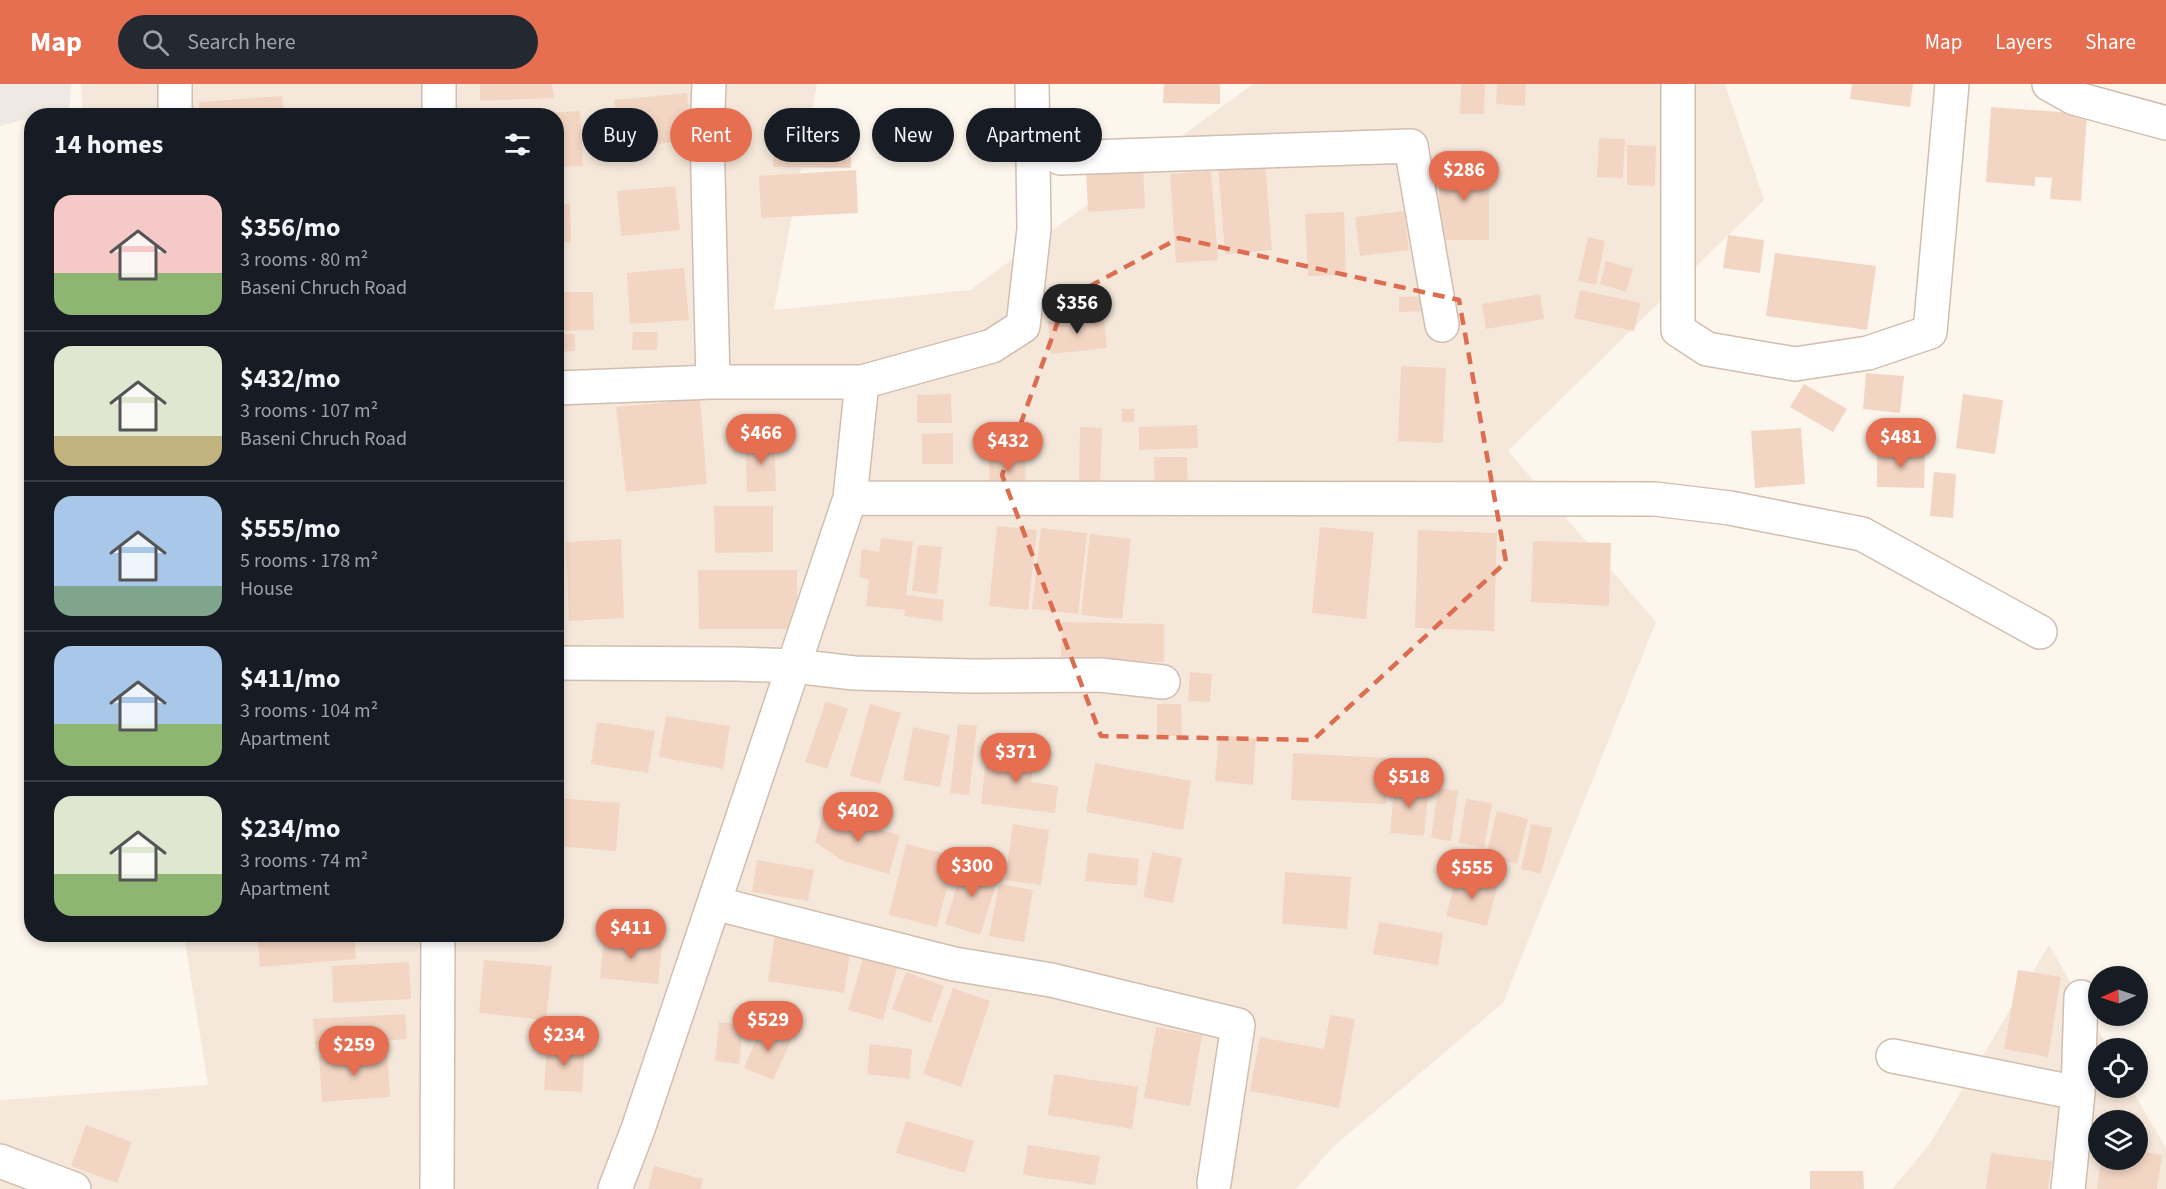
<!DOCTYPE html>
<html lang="en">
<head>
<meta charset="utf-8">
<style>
	:root { --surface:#171b24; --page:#242831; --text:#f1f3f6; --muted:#9ea1a6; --line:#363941; --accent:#e76f51 }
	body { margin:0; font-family:"Source Sans 3",sans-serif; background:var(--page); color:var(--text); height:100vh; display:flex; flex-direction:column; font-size:22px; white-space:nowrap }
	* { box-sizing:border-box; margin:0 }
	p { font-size:20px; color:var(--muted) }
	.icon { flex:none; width:33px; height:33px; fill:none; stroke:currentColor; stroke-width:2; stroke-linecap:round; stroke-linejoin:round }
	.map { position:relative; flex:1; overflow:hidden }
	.side { position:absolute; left:24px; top:24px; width:540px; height:834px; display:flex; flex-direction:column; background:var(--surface); border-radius:24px; box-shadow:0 3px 9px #0003 }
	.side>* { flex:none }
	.top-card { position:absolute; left:582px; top:24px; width:570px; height:54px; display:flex; gap:12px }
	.needle { width:39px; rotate:267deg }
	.buttons { position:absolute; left:2088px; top:882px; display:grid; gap:12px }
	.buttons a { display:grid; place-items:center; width:60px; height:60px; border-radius:50%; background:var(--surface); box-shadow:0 3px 9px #0003; font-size:30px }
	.price { position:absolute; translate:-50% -51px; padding:0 14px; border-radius:21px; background:var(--accent); color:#fff; font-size:20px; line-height:39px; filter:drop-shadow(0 2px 3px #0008) }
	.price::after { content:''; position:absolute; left:50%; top:36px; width:18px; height:14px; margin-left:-9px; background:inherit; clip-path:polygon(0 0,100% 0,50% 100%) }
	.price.current { background:#222; color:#fff }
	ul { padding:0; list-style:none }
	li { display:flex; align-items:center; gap:18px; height:150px; padding:0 30px }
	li+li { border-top:2px solid var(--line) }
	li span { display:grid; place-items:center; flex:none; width:168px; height:120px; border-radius:18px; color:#555 }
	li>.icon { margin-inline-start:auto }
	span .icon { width:72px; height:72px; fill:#fffc; stroke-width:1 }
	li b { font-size:26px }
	h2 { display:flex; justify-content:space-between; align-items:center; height:72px; padding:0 30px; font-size:26px }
	.chip { padding:0 21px; border-radius:27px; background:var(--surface); box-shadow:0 3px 9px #0003; font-size:21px; line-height:54px }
	.chip.current { background:var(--accent); color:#fff }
	header { display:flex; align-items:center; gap:36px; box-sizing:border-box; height:84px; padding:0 30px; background:var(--accent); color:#fff }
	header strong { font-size:28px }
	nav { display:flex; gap:33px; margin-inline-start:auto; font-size:21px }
	.search { width:420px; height:54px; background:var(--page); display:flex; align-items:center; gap:15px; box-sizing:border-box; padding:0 21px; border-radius:33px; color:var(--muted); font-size:22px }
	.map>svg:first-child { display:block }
	.residential { fill:#f5e8da; fill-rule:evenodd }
	.industrial { fill:#efe9e4 }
	.building { fill:#f3d5c3 }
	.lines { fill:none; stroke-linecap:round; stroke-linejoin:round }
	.minor-casing { stroke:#d1beb0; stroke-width:36 }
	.minor { stroke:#fff; stroke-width:33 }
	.marked { fill:none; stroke:#dc6d51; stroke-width:4.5; stroke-dasharray:12 8; stroke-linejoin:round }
</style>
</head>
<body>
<header>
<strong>Map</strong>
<div class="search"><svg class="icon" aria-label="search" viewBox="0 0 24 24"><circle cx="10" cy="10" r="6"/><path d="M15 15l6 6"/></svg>Search here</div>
<nav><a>Map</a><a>Layers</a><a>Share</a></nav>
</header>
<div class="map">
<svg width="2166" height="1105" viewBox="0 0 2166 1105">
	<rect width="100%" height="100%" fill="#fdf6ec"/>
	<path class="residential" d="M81 0H817L774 226 970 206 1253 0H1725L1764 116 1508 367 1656 538 1503 919 1333 1063 1296 1105H0V1016L208 1001 184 851 556 850V32L83 31Z
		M2049 861 2109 964H2098V1004H2131L2166 1064V1105H1892L1929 1061ZM2098 1036H2138V1076H2098Z"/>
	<path class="industrial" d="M0 0H71L69 25 42 31 32 32 31 34 0 42Z"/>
	<path class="building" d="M480 0H552L554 14 480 17Z
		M1164 0H1220V20L1163 19Z
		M1461 0H1485L1484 30H1460Z
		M1497 0H1526L1525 22 1496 20Z
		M1852 0H1913L1910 23 1850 15Z
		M687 9 692 56 620 64 614 16Z
		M282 12 284 32H200L199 18Z
		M1991 23 2087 30 2081 117 2050 115 2052 94 2035 93V102L1986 98Z
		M580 27 583 82 556 83V32H545V29Z
		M774 45 851 46V84L773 83Z
		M1599 54 1625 55 1623 94 1597 93Z
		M1627 61 1656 62 1655 102 1627 101Z
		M1265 77 1272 166 1225 170 1218 81Z
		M1439 79H1489V156H1439Z
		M1143 81 1145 124 1088 128 1086 84Z
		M856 86 858 129 761 134 759 92Z
		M1211 87 1218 176 1176 179 1170 90Z
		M675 102 680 146 621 152 617 107Z
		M570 120 571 158H556V121Z
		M1404 127 1409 166 1360 172 1355 133Z
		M1344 128 1346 191 1308 192 1305 130Z
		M1728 151 1764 156 1760 189 1723 184Z
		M1588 153 1605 157 1596 201 1578 197Z
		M1775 169 1876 182 1867 246 1766 232Z
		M1606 177 1633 185 1626 208 1600 200Z
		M684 184 689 236 630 240 627 189Z
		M1580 206 1641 219 1634 247 1574 234Z
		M556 208H593L594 246 556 247Z
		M1540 210 1544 235 1486 245 1482 220Z
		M1429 212 1430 227 1399 228V213Z
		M1104 233 1107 264 1051 270 1048 238Z
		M633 248H658L657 266H632Z
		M556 250H575V267L556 268Z
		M1401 282 1446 284 1443 359 1398 357Z
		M1866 289 1904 292 1900 329 1863 325Z
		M1804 300 1847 325 1833 348 1790 323Z
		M951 310 952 339H917V311Z
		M1963 310 2003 316 1995 370 1956 364Z
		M700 315 707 400 626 408 616 323Z
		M1122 325H1134V338H1122Z
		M1197 341 1198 364 1139 366V343Z
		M1080 343 1102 344 1100 404 1079 405Z
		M1801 344 1805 400 1755 404 1751 347Z
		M953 349V380H922V350Z
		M774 353 776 407 747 408 745 354Z
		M1025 367 1026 410H990L989 368Z
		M1877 367 1925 368 1924 404 1877 403Z
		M1154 373H1187L1188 410 1155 411Z
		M1934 388 1956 390 1953 434 1930 432Z
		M714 422H773V468L715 469Z
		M997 442 1037 446 1028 526 989 522Z
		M1320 443 1374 448 1366 535 1312 529Z
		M1041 444 1087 449 1078 530 1032 525Z
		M1418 446 1497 449 1494 547 1415 544Z
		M1090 450 1131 455 1122 535 1081 531Z
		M881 454 913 458 906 511 944 516 942 537 904 532 905 526 866 522 869 495 859 493 862 465 879 468Z
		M621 455 624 534 569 537 566 458Z
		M1533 457 1611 459 1609 522 1531 518Z
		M918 461 942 463 937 510 912 507Z
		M556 469H561L563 530H556Z
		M698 486H797V545H699Z
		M1062 538 1164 540V578L1061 575Z
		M1190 588 1212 590 1210 618 1188 617Z
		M826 617 848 625 827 685 805 678Z
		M870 620 901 629 880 700 850 692Z
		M1157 620H1181L1182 652H1157Z
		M666 632 730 642 723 685 659 673Z
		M597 638 655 647 648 689 591 680Z
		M958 640 977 642 969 711 950 709Z
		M913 643 950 651 940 703 903 696Z
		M1219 651 1256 655 1253 701 1215 697Z
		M987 667 1034 673 1031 698 1058 702 1055 729 981 720Z
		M1293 669 1388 674 1386 720 1291 716Z
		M1095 679 1191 697 1183 746 1086 728Z
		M1395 697 1429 701 1424 752 1390 749Z
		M1438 704 1458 707 1451 757 1431 754Z
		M556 714 620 719 616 767 556 762Z
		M1466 715 1492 719 1484 763 1459 759Z
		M1497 727 1528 735 1517 780 1486 772Z
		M823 730 900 751 889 790 843 777 815 758Z
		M1013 740 1049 746 1041 801 1005 796Z
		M1531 740 1552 744 1541 790 1521 785Z
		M906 760 955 772 937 843 889 831Z
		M1152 768 1182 774 1173 819 1143 813Z
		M1088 769 1139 775 1137 802 1085 797Z
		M757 776 814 786 808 817 752 808Z
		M965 777 1000 788 980 851 945 840Z
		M1285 788 1351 793 1347 845 1282 840Z
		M1457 789 1498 800 1487 842 1446 832Z
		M999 800 1033 806 1024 858 989 852Z
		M1379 838 1443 849 1438 881 1373 870Z
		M257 850H354L356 875 260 883Z
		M775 850 851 862 844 909 768 897Z
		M604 853 662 859 658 900 600 894Z
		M865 867 899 877 883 936 848 926Z
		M484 876 552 882 546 936 479 929Z
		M409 878 411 915 333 919 332 882Z
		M2018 886 2061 893 2048 973 2004 965Z
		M906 888 944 902 931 939 892 925Z
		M953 904 990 917 961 1003 923 990Z
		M405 930 407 955 315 961 313 935Z
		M1330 931 1355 935 1339 1024 1250 1007 1260 953 1324 965Z
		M719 938 743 941 739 980 715 977Z
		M763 939 793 952 773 996 744 984Z
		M1156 943 1202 951 1190 1022 1144 1014Z
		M547 958 585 960 582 1008 544 1006Z
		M870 960 912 965 909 995 867 990Z
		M387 968 390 1013 322 1018 319 972Z
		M1054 990 1138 1003 1132 1045 1048 1031Z
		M906 1037 974 1057 965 1089 896 1069Z
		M86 1041 132 1058 117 1099 71 1082Z
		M1028 1061 1100 1072 1095 1101 1023 1091Z
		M2138 1067 2162 1071 2157 1105H2097L2101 1076H2138Z
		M1991 1069 2052 1077 2048 1105H1986Z
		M654 1082 703 1095 700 1105H648Z
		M1810 1087H1863L1864 1105H1810Z"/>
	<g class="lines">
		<defs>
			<path id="minor" d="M709 0 707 49 713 298
				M1678 0V246L1707 265 1795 280 1868 269 1930 248 1952 0
				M2049 0 2074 14 2166 39
				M175 32V0
				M439 32V0
				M1060 74 1411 62 1442 241
				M556 304 713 298H862L992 262 1023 242 1034 145 1032 0
				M850 414 1655 415 1730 424 1862 450 2040 548
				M556 579 738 580 794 582 854 589 970 592 1100 591 1163 598
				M714 819 954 880 1051 896 1238 941 1214 1099
				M1893 972 2078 1009 2068 1105
				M2078 1009 2081 913
				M0 1077 74 1105
				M437 1105 438 850
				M615 1105 638 1045 850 414 862 298"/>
		</defs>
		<use href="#minor" class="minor-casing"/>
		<use href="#minor" class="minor"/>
	</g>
	<path class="marked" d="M1179 154 1459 216 1506 478 1313 656 1101 652 1002 391 1066 215Z"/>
</svg>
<div class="buttons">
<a><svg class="needle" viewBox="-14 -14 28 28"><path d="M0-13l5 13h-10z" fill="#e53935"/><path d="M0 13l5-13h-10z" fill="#9ea1a6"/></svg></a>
<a><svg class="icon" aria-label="locate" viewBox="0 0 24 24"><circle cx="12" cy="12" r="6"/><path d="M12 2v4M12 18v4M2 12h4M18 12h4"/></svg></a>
<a><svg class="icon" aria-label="layers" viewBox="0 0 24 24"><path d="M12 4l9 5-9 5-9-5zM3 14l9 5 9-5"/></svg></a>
</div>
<b class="price" style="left:1464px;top:118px">$286</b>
<b class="price current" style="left:1077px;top:251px">$356</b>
<b class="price" style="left:761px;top:381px">$466</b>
<b class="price" style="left:1901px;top:385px">$481</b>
<b class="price" style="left:1008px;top:389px">$432</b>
<b class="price" style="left:1016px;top:700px">$371</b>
<b class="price" style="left:1409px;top:725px">$518</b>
<b class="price" style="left:858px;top:759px">$402</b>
<b class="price" style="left:972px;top:814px">$300</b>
<b class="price" style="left:1472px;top:816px">$555</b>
<b class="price" style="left:631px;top:876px">$411</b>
<b class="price" style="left:768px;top:968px">$529</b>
<b class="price" style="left:564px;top:983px">$234</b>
<b class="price" style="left:354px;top:993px">$259</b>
<div class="top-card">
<a class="chip">Buy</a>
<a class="chip current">Rent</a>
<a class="chip">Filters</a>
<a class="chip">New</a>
<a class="chip">Apartment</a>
</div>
<section class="side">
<h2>14 homes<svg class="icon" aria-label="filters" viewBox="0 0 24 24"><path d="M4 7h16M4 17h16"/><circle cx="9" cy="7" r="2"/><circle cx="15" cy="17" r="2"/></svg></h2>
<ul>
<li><span style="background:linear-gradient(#f6c9c9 65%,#8fb573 0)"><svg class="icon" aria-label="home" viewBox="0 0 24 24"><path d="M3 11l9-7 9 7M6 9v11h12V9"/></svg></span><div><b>$356/mo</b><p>3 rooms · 80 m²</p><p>Baseni Chruch Road</p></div></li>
<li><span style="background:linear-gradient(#dfe7d0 75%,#c2b280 0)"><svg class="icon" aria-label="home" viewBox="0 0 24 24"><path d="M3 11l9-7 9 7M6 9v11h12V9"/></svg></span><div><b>$432/mo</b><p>3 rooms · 107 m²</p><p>Baseni Chruch Road</p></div></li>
<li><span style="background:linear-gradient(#a9c7e8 75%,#7fa58c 0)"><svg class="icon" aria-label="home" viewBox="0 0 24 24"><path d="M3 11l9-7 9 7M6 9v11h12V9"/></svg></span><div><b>$555/mo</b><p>5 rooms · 178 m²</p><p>House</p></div></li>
<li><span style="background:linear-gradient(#a9c7e8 65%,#8fb573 0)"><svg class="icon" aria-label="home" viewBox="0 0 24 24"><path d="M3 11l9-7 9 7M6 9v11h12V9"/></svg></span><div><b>$411/mo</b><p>3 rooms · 104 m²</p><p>Apartment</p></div></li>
<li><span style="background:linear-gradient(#dfe7d0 65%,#8fb573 0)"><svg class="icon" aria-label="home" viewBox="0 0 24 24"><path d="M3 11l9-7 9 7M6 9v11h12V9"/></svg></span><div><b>$234/mo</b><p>3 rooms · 74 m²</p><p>Apartment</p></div></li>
</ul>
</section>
</div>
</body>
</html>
